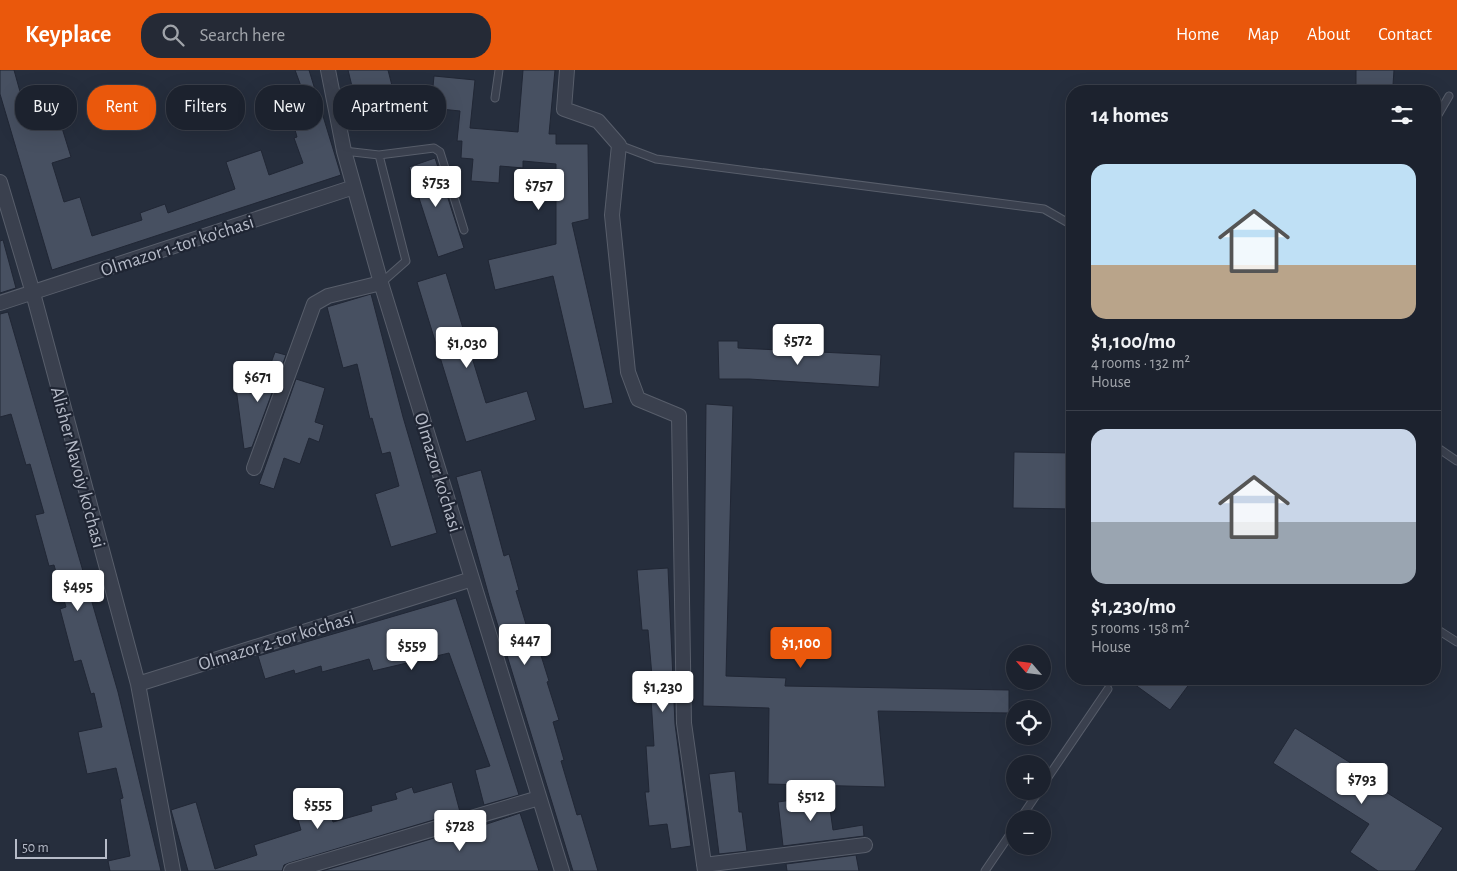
<!DOCTYPE html>
<html lang="en">
<head>
<meta charset="utf-8">
<style>
	:root { --surface:#1c222e; --page:#252a36; --text:#f1f3f6; --muted:#a0a4aa; --line:#3a3f4a; --accent:#ea580c }
	body { margin:0; font-family:"Alegreya Sans",sans-serif; background:var(--page); color:var(--text); height:100vh; display:flex; flex-direction:column; font-size:19px; white-space:nowrap }
	* { box-sizing:border-box; margin:0 }
	p { font-size:16px; color:var(--muted) }
	.icon { flex:none; width:28px; height:28px; fill:none; stroke:currentColor; stroke-width:2; stroke-linecap:round; stroke-linejoin:round }
	.map { position:relative; flex:1; overflow:hidden }
	.side { position:absolute; left:1066px; top:15px; width:375px; height:600px; display:flex; flex-direction:column; background:var(--surface); border-radius:20px; box-shadow:0 5px 20px #0002,0 0 0 1px var(--line) }
	.side>* { flex:none }
	.hud { position:absolute; left:15px; top:15px; width:475px; height:45px; display:flex; gap:10px }
	.needle { width:32px; rotate:298deg }
	.tools { position:absolute; left:1006px; top:575px; display:grid; gap:10px }
	.tools a { display:grid; place-items:center; width:45px; height:45px; border-radius:50%; background:var(--surface); box-shadow:0 5px 20px #0002,0 0 0 1px var(--line); font-size:25px }
	.scale { position:absolute; left:15px; bottom:12px; width:92px; box-sizing:border-box; padding-left:5px; border:2px solid #b6bbc8; border-top:0; font-size:14px; line-height:18px; white-space:nowrap; color:#b6bbc8; -webkit-text-stroke:4px #1f2533; paint-order:stroke }
	.price { position:absolute; translate:-50% -42px; padding:0 11px; border-radius:5px; background:#fff; color:#222; font-size:16px; line-height:32px; filter:drop-shadow(0 1px 2px #0008) }
	.price::after { content:''; position:absolute; left:50%; top:30px; width:15px; height:11px; margin-left:-8px; background:inherit; clip-path:polygon(0 0,100% 0,50% 100%) }
	.price.current { background:var(--accent); color:#fff }
	ul { padding:0; list-style:none }
	li { display:grid; align-content:center; gap:10px; height:265px; padding:0 25px }
	li+li { border-top:1px solid var(--line) }
	li span { display:grid; place-items:center; height:155px; border-radius:15px; color:#555 }
	li>.icon { margin-inline-start:auto }
	span .icon { width:90px; height:90px; fill:#fffc; stroke-width:1 }
	li b { font-size:21px }
	h2 { display:flex; justify-content:space-between; align-items:center; height:60px; padding:0 25px; font-size:21px }
	.chip { padding:0 18px; border-radius:20px; background:var(--surface); box-shadow:0 5px 20px #0002,0 0 0 1px var(--line); font-size:18px; line-height:45px }
	.chip.current { background:var(--accent); color:#fff }
	header { display:flex; align-items:center; gap:30px; box-sizing:border-box; height:70px; padding:0 25px; background:var(--accent); color:#fff }
	header strong { font-size:24px }
	nav { display:flex; gap:28px; margin-inline-start:auto; font-size:18px }
	.search { width:350px; height:45px; background:var(--page); display:flex; align-items:center; gap:12px; box-sizing:border-box; padding:0 18px; border-radius:20px; color:var(--muted); font-size:19px }
	.map>svg:first-child { display:block }
	.building { fill:#475061; stroke:#212735 }
	.lines { fill:none; stroke-linecap:round; stroke-linejoin:round }
	.service-casing { stroke:#585e6b; stroke-width:9 }
	.minor-casing { stroke:#585e6b; stroke-width:16 }
	.service { stroke:#3a404e; stroke-width:7 }
	.minor { stroke:#3a404e; stroke-width:14 }
	.labels { text-anchor:middle; stroke-width:4.5; stroke-linejoin:round; paint-order:stroke }
	.street-label { font-size:19px; fill:#b6bbc8; stroke:#1f2533 }
</style>
</head>
<body>
<header>
<strong>Keyplace</strong>
<div class="search"><svg class="icon" aria-label="search" viewBox="0 0 24 24"><circle cx="10" cy="10" r="6"/><path d="M15 15l6 6"/></svg>Search here</div>
<nav><a>Home</a><a>Map</a><a>About</a><a>Contact</a></nav>
</header>
<div class="map">
<svg width="1457" height="801" viewBox="0 0 1457 801">
	<rect width="100%" height="100%" fill="#262e3d"/>
	<path class="building" d="M0 0H14L29 54 58 45 71 87 52 93 64 132 80 127 92 166 142 150 140 143 165 134 168 143 235 119 226 92 261 80 269 105 303 93 294 68 297 67 285 24 302 19 295 0H309L341 105 52 200 0 24Z
		M348 0H388L399 43 361 53Z
		M523 0H555L549 64H556V74H588L589 149 572 153 613 333 584 339 553 206 495 220 488 190 556 174V94L523 91V98L500 96 499 113 471 111 473 89 461 88 462 71H457L460 41 431 38 434 6 475 10 470 58 518 62Z
		M1356 0H1394L1393 15H1356Z
		M435 88 464 178 438 187 409 97Z
		M3 170 16 218 0 223V171Z
		M446 203 486 333 527 321 536 350 466 372 417 212Z
		M371 224 403 347 437 463 391 477 375 424 399 416 390 382 382 384 372 348 370 349 357 294 343 298 327 237Z
		M8 242 118 622 161 801H110L108 791 130 786 120 729 123 728 116 698 87 704 78 662 102 657 94 623 91 624 81 590 74 592 60 539 66 537 54 495 49 496 35 445 44 443 30 394 26 395 11 344 0 347V244Z
		M718 271H738V278L881 285 879 317 749 309H719Z
		M275 282 286 285 252 377 244 379 236 318 259 326Z
		M296 309 325 318 315 352 324 355 319 372 309 368 300 394 284 388 274 419 259 414Z
		M706 334 733 336 726 606 786 608 785 616 1009 620V643L878 641 885 717 768 714 769 638 703 636Z
		M1014 382 1072 383V439L1013 438Z
		M481 400 504 486 509 484 519 520 516 521 534 581 539 579 549 611 547 612 559 650 553 652 564 690 561 691 577 745 581 744 598 801H573L490 530 456 407Z
		M668 498 675 654 691 776 671 779 667 754 649 756 645 722H649L646 676H654L651 629H654L648 560H642L637 500Z
		M456 528 519 725 484 735 475 700 490 696 449 583 373 601 369 589 322 602 321 596 295 604 294 600 265 609 258 586Z
		M1127 609H1193L1170 640Z
		M1295 658 1381 712 1378 717 1443 758 1415 801H1378L1350 782 1369 754 1273 693Z
		M735 701 739 742H742L747 781 719 784 709 704Z
		M452 712 460 742 289 793 284 795 282 801H188L171 740 196 732 215 799 257 785 254 775 301 760 295 740 326 730 333 752 372 741 371 736 397 729 395 723 412 717 414 723Z
		M828 725 833 760 863 755 864 766 783 776 778 732Z
		M520 743 539 801H322L465 759 466 761Z
		M856 785 859 801H787L786 794Z"/>
	<g class="lines">
		<defs>
			<path id="service" d="M495 28 499 0
				M1435 50 1449 26
				M619 75 656 89 1044 139 1072 155
				M344 81 379 85 406 191 381 213
				M379 85 434 78 440 82 464 160
				M1435 376 1457 391
				M1435 558 1457 572
				M1042 716 1108 619
				M1020 749 1039 721
				M985 801 1015 757"/>
			<path id="minor" d="M328 0 344 81 381 213 562 801
				M567 0 564 39 598 51 619 75 612 145 628 302 638 329 679 346 684 653 705 801
				M0 112 33 223 138 614 173 801
				M0 233 354 117
				M254 398 314 234 328 226 381 213
				M138 614 472 509
				M704 795 865 775
				M291 801 539 728"/>
		</defs>
		<use href="#service" class="service-casing"/>
		<use href="#minor" class="minor-casing"/>
		<use href="#service" class="service"/>
		<use href="#minor" class="minor"/>
	</g>
	<g class="labels">
		<g class="street-label">
			<text transform="translate(177 175) rotate(-18)" y="7">Olmazor 1-tor ko'chasi</text>
			<text transform="translate(79 397) rotate(75)" y="7">Alisher Navoiy ko'chasi</text>
			<text transform="translate(439 402) rotate(73)" y="7">Olmazor ko'chasi</text>
			<text transform="translate(276 570) rotate(-17)" y="7">Olmazor 2-tor ko'chasi</text>
		</g>
	</g>
</svg>
<div class="tools">
<a><svg class="needle" viewBox="-14 -14 28 28"><path d="M0-13l5 13h-10z" fill="#e53935"/><path d="M0 13l5-13h-10z" fill="#a0a4aa"/></svg></a>
<a><svg class="icon" aria-label="locate" viewBox="0 0 24 24"><circle cx="12" cy="12" r="6"/><path d="M12 2v4M12 18v4M2 12h4M18 12h4"/></svg></a>
<a>+</a>
<a>−</a>
</div>
<div class="scale">50 m</div>
<b class="price" style="left:436px;top:138px">$753</b>
<b class="price" style="left:539px;top:141px">$757</b>
<b class="price" style="left:798px;top:296px">$572</b>
<b class="price" style="left:467px;top:299px">$1,030</b>
<b class="price" style="left:258px;top:333px">$671</b>
<b class="price" style="left:78px;top:542px">$495</b>
<b class="price" style="left:525px;top:596px">$447</b>
<b class="price current" style="left:801px;top:599px">$1,100</b>
<b class="price" style="left:412px;top:601px">$559</b>
<b class="price" style="left:663px;top:643px">$1,230</b>
<b class="price" style="left:1362px;top:735px">$793</b>
<b class="price" style="left:811px;top:752px">$512</b>
<b class="price" style="left:318px;top:760px">$555</b>
<b class="price" style="left:460px;top:782px">$728</b>
<div class="hud">
<a class="chip">Buy</a>
<a class="chip current">Rent</a>
<a class="chip">Filters</a>
<a class="chip">New</a>
<a class="chip">Apartment</a>
</div>
<section class="side">
<h2>14 homes<svg class="icon" aria-label="filters" viewBox="0 0 24 24"><path d="M4 7h16M4 17h16"/><circle cx="9" cy="7" r="2"/><circle cx="15" cy="17" r="2"/></svg></h2>
<ul>
<li><span style="background:linear-gradient(#bfe0f5 65%,#b9a48a 0)"><svg class="icon" aria-label="home" viewBox="0 0 24 24"><path d="M3 11l9-7 9 7M6 9v11h12V9"/></svg></span><div><b>$1,100/mo</b><p>4 rooms · 132 m²</p><p>House</p></div></li>
<li><span style="background:linear-gradient(#c9d6e8 60%,#9aa5b1 0)"><svg class="icon" aria-label="home" viewBox="0 0 24 24"><path d="M3 11l9-7 9 7M6 9v11h12V9"/></svg></span><div><b>$1,230/mo</b><p>5 rooms · 158 m²</p><p>House</p></div></li>
</ul>
</section>
</div>
</body>
</html>
